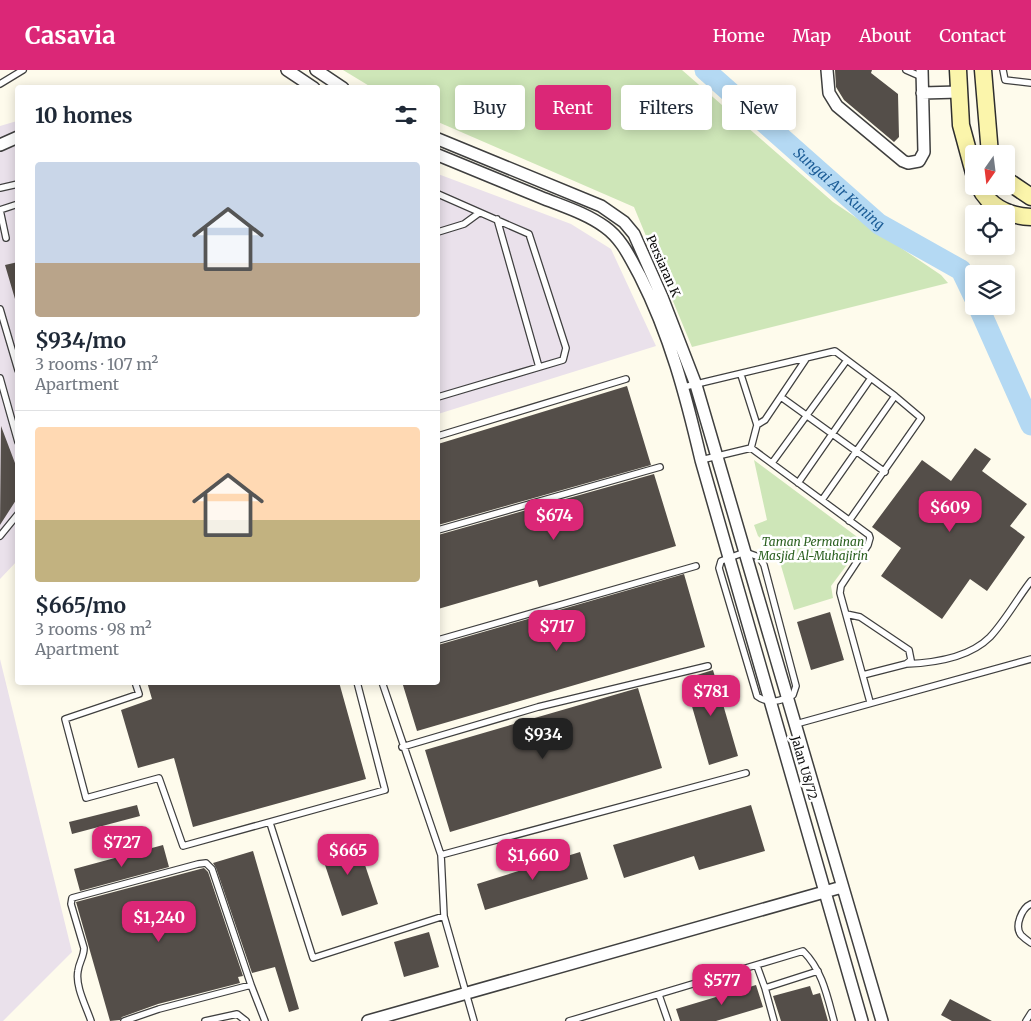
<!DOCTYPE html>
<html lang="en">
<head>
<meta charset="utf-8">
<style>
	:root { --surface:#fff; --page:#f6f6f7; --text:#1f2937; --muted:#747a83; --line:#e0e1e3; --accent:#db2777 }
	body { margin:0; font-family:Merriweather,serif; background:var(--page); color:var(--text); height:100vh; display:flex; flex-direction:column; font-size:19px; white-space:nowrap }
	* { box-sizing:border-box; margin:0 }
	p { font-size:16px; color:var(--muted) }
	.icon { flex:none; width:28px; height:28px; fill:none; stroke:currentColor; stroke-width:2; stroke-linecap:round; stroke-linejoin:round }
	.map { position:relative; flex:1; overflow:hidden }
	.sheet { position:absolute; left:15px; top:15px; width:425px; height:600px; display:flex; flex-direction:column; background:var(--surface); border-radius:5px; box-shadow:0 2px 12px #0003 }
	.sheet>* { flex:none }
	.top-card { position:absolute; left:455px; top:15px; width:475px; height:45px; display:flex; gap:10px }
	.needle { width:32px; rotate:194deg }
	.controls { position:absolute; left:965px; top:75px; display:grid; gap:10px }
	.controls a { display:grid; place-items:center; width:50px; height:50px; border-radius:5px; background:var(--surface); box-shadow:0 2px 12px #0003; font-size:25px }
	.price { position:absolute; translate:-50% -42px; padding:0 11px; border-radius:10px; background:var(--accent); color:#fff; font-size:16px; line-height:32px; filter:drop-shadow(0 1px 2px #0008) }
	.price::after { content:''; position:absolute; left:50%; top:30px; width:15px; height:11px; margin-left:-8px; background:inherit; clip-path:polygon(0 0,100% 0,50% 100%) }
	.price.selected { background:#222; color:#fff }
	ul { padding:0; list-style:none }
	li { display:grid; align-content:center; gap:10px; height:265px; padding:0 20px }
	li+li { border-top:1px solid var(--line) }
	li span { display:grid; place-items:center; height:155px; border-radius:5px; color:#555 }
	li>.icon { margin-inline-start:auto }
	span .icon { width:90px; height:90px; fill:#fffc; stroke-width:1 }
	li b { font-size:21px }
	h2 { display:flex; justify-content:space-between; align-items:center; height:60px; padding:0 20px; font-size:21px }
	.tag { padding:0 18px; border-radius:5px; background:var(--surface); box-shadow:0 2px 12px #0003; font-size:18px; line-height:45px }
	.tag.selected { background:var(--accent); color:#fff }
	header { display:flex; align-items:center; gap:30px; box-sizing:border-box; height:70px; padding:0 25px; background:var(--accent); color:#fff }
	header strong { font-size:24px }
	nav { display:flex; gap:28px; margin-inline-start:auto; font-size:18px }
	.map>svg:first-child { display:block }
	.industrial { fill:#eae1eb }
	.green { fill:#cee6b8 }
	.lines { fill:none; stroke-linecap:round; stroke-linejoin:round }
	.river { stroke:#b4d9f3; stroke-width:21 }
	.building { fill:#544e49 }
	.lane-casing { stroke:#3f3f3f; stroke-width:8 }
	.street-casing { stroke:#3f3f3f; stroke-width:14 }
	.secondary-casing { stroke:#2e2e2e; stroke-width:19 }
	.lane { stroke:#fff; stroke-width:5.5 }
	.street { stroke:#fff; stroke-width:11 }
	.secondary { stroke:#fbf5ab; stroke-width:16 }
	.labels { text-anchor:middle; stroke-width:5; stroke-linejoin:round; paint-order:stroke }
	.street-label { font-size:12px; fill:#0c0c0c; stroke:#fff }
	.park-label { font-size:12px; font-style:italic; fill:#2b6020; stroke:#fff }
	.water-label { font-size:14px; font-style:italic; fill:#1c5d97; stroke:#fff }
</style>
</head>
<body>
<header>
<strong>Casavia</strong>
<nav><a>Home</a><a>Map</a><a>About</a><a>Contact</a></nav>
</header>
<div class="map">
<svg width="1031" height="951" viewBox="0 0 1031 951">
	<rect width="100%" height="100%" fill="#fefbec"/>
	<path class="industrial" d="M17 51 18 490 0 509V56Z
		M438 104 571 154 611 179 656 276 438 344Z
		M0 589 72 882 3 951H0Z"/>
	<path class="green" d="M343 0H682L833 132 941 205 948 213 692 277 634 137 438 52V18L371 17Z
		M754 390 864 472 831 516 833 528 794 540 777 482 758 466 754 455 767 450Z"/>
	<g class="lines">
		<g class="river">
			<path id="s1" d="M705 0 879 154 961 200 974 227"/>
			<path d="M978 236 1031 355"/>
		</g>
	</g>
	<path class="building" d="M835 0H872L871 3 898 24 899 67 894 72 844 30 836 17Z
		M18 192V229H15L5 195Z
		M627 316 651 395 438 455V374Z
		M1 356 18 401V427L0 455Z
		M975 378 991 389 982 401 1027 434 1010 456 1025 467 987 521 970 509 942 549 881 506 901 478 872 457 922 390 951 411Z
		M654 404 676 476 539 517 537 510 438 539V465Z
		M684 504 705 577 417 661 402 612H438V575Z
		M830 542 844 590 811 600 797 552Z
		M713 600 738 686 709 695 684 609Z
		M147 612H339L366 709 193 757 174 688 138 698 121 640 152 629Z
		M638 618 662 698 450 762 425 680Z
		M137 735 140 746 72 764 69 752Z
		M751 735 765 781 699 800 694 786 624 808 613 775Z
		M355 765 378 834 342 846 319 777Z
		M163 775 169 797 80 821 74 799Z
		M253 781 299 939 289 942 275 897 252 903 216 798 213 793Z
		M580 782 588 809 485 840 477 814Z
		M204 798 208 802 243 906 238 907 240 913 158 934 122 947 120 950 110 951 76 832Z
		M429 862 439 897 404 907 394 872Z
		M756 915 763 937 716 951H680L676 939Z
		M810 916 813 925 820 923 828 951H781L773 926Z
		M950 929 992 951H952L941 945Z"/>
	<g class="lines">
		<defs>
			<path id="lane" d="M906 0 922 7
				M1003 0 1005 10 1031 13
				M0 14 23 0
				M0 118 18 114
				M438 124 529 164 566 278 563 290 438 327
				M497 149 539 297
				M438 162 464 154 479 143
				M6 168 0 140 18 134
				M0 239 18 300
				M741 305 757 355 751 378
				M0 308 18 372
				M684 317 835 281 895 326 921 348 849 451
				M781 327 885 402
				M757 355 765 350 806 289
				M438 366 626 309
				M701 390 751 378 869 465 870 468 868 475 841 516 840 523 870 632
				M772 393 847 290
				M798 413 871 308
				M822 430 895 326
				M438 460 660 397
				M0 466 18 444
				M745 482 759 487 764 495 796 616 793 625C781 631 769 635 757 626L719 498 721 491Z
				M846 544 860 547 909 580 911 590 906 594 863 605
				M438 570 696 496
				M906 594C933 593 969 588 990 567 1005 551 1017 529 1031 511
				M135 612 139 624 65 649 86 728 159 708 183 776 385 720 357 612
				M382 612 441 785 746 703
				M796 654 1031 589
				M402 677 538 637 708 596
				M270 753 313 888 444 846 474 951
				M441 785 444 846
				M1031 834C1022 838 1014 856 1021 865 1024 868 1028 871 1031 873
				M757 896 765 918
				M659 925 668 951
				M91 951C86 936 75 916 78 901 79 892 84 887 84 878L71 834 72 828 198 794 206 793 212 799 251 915
				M124 951 159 939 251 915 265 951
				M205 951 237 944 246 951
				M569 951 803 881C822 900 827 925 834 951
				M774 951 765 918 818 901
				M1026 951 1031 943"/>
			<path id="street" d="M287 0 314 18
				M316 0 343 18
				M827 0 829 23 837 36 903 91 908 93 919 91 924 82 922 0
				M922 23 959 22
				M438 69 601 136 624 152 634 164 662 227 696 315 882 951
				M0 75 18 67
				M438 85C472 99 506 113 540 127 562 136 586 143 605 157 622 169 630 188 640 206 670 265 686 326 701 390L862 951
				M368 951 842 817"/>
			<path id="secondary" d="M958 0 961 55 974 103
				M983 0 990 84
				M1006 110 1031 127
				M979 116C989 137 1009 146 1031 147"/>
		</defs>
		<use href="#lane" class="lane-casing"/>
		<use href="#street" class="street-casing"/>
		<use href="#secondary" class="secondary-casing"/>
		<use href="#lane" class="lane"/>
		<use href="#street" class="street"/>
		<use href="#secondary" class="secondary"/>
	</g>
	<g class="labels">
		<g class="street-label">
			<text transform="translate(663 196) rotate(66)" y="4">Persiaran K</text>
			<text transform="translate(804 698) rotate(74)" y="4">Jalan U8/72</text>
		</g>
		<g class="park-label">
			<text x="813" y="476">Taman Permainan<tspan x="813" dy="14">Masjid Al-Muhajirin</tspan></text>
		</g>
		<g class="water-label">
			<text dy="5" stroke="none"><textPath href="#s1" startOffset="179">Sungai Air Kuning</textPath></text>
		</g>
	</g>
</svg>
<div class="controls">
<a><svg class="needle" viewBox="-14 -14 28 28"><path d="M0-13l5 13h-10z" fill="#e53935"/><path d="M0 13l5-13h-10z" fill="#747a83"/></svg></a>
<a><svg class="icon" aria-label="locate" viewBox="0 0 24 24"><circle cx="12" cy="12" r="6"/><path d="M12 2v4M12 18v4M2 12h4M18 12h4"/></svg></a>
<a><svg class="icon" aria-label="layers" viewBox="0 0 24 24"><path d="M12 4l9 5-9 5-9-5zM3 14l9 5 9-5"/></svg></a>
</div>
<b class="price" style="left:950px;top:463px">$609</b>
<b class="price" style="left:554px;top:471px">$674</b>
<b class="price" style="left:557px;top:582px">$717</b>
<b class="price" style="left:711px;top:647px">$781</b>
<b class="price selected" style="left:543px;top:690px">$934</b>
<b class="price" style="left:122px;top:798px">$727</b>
<b class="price" style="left:348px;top:806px">$665</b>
<b class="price" style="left:533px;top:811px">$1,660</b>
<b class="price" style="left:159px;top:873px">$1,240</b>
<b class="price" style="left:722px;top:936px">$577</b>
<div class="top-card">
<a class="tag">Buy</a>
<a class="tag selected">Rent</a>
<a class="tag">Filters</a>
<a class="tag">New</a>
</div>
<section class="sheet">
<h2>10 homes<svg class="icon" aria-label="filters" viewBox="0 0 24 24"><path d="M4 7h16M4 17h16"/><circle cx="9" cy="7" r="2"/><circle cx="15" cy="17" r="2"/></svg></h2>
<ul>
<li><span style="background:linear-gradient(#c9d6e8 65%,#b9a48a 0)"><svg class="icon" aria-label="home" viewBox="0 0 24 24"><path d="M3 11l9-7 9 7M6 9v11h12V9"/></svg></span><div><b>$934/mo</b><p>3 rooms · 107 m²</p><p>Apartment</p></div></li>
<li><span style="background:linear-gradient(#ffd9b3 60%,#c2b280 0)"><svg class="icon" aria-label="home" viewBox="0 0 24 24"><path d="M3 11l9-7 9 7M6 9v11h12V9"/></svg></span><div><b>$665/mo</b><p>3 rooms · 98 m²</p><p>Apartment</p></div></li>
</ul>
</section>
</div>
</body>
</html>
